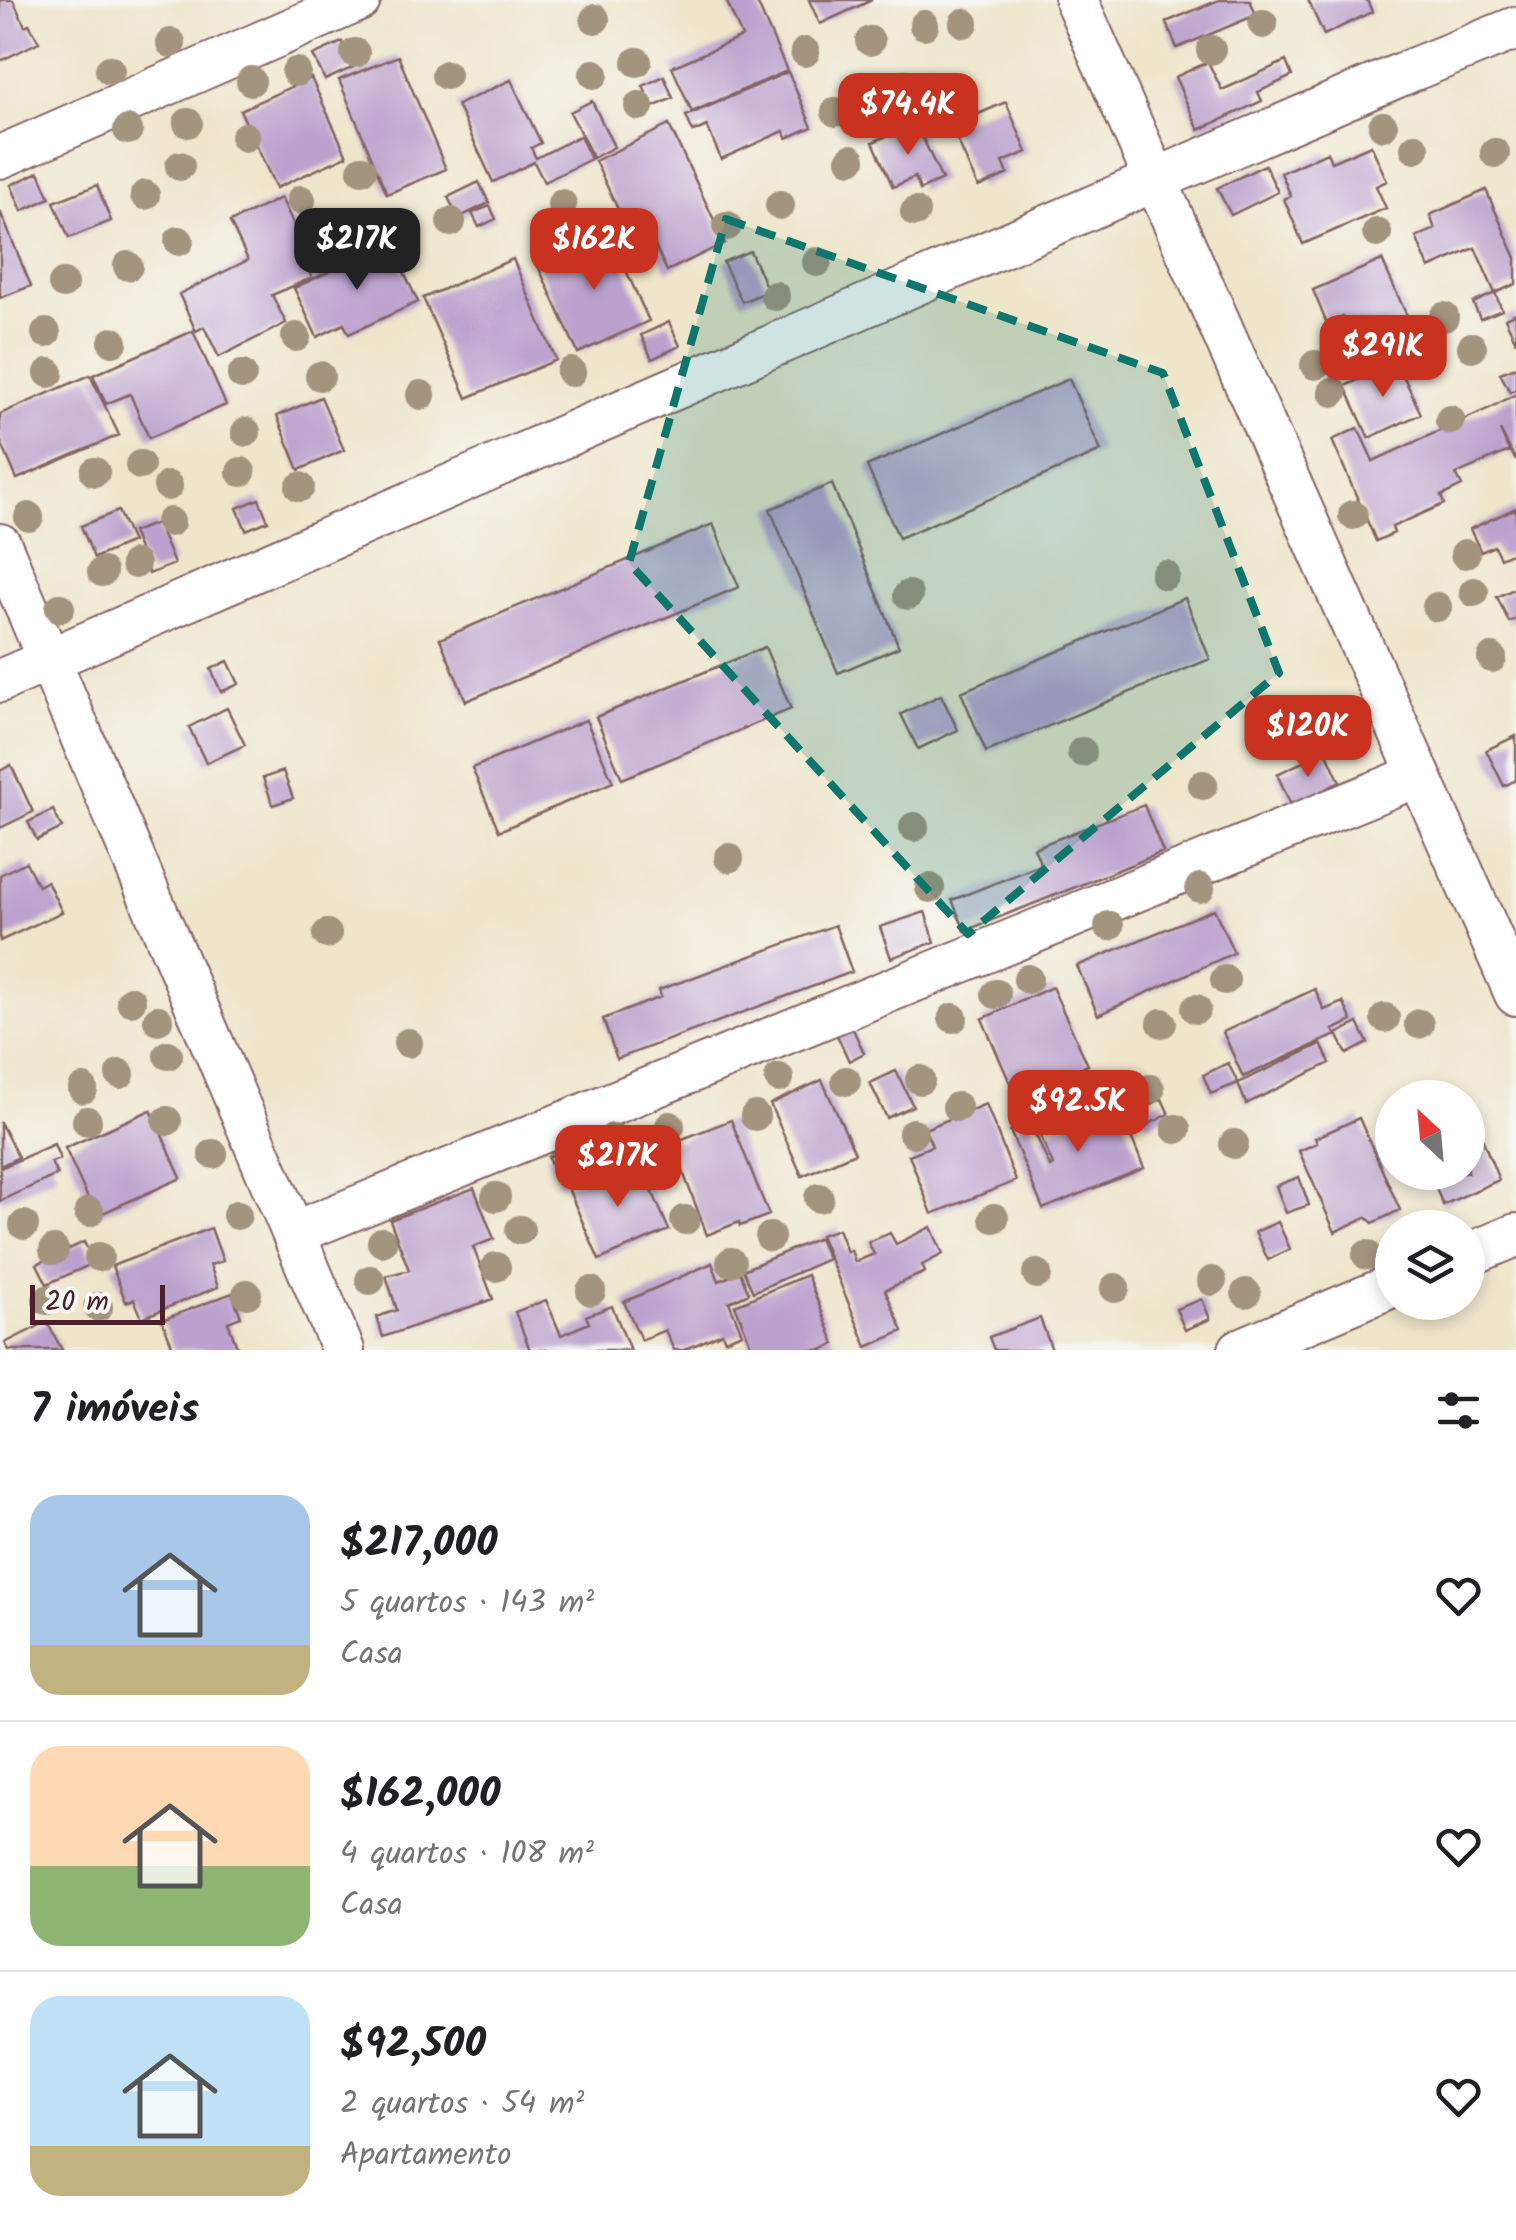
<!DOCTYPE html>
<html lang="pt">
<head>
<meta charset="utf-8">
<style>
	:root { --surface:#fff; --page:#f2f2f2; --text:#202124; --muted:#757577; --line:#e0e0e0; --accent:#c8321e }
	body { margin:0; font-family:Kalam,sans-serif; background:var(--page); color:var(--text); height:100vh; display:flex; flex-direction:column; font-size:38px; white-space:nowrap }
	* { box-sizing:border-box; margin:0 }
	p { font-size:32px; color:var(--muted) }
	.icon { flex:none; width:55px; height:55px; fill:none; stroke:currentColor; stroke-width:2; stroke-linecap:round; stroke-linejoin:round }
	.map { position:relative; height:1350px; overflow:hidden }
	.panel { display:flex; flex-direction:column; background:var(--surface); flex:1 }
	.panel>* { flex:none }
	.needle { width:65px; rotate:334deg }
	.fabs { position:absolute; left:1375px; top:1080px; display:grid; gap:20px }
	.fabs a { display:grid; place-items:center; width:110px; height:110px; border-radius:50%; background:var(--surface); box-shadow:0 5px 15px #0003; font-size:50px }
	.scale { position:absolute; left:30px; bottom:25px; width:135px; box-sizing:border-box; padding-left:10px; border:5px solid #4a1f2b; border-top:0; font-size:28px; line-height:35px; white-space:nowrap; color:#4a1f2b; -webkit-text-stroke:8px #f6f6f2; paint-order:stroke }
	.price { position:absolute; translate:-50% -85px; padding:0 22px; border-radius:20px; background:var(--accent); color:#fff; font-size:32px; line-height:65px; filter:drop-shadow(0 2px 5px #0008) }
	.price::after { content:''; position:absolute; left:50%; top:60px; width:30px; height:22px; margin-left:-15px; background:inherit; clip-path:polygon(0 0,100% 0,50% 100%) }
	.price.current { background:#222; color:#fff }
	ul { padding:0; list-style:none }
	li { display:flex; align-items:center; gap:30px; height:250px; padding:0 30px }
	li+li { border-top:2px solid var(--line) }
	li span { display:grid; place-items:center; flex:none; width:280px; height:200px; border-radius:30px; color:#555 }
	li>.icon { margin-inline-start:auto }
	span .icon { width:120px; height:120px; fill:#fffc; stroke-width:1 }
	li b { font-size:42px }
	h2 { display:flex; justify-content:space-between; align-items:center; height:120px; padding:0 30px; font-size:42px }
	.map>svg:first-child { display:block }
	.building { fill:#bba1ce }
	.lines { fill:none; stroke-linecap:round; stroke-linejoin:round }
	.minor-casing { stroke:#836463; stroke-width:46 }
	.minor { stroke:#fff; stroke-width:42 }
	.tree { fill:#a3947e }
	.marked { fill:#0f766e; fill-opacity:0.2; stroke:#0f766e; stroke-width:8; stroke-dasharray:20 12; stroke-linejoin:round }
</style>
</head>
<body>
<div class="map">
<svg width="1516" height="1350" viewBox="0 0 1516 1350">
	<rect width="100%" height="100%" fill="#f6f6f2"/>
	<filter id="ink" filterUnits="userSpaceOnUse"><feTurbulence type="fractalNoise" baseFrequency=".01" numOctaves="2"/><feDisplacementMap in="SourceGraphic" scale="20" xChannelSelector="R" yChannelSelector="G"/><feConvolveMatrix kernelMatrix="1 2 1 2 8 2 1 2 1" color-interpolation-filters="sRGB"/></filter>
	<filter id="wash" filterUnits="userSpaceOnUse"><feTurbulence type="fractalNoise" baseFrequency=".0048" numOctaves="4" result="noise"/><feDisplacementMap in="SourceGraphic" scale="40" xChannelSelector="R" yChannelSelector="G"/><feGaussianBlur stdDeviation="2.25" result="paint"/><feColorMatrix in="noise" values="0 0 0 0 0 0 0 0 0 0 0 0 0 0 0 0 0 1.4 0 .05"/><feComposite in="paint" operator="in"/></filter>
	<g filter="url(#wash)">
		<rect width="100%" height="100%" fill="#eee5ca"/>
		<g id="blocks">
			<path class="building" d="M0 0H13L25 26 29 24 39 42 0 61Z
				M726 0H756L787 71 692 112 672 67 742 37Z
				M809 0H872L820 24Z
				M1219 0H1250L1256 15 1177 48 1166 22Z
				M1308 0H1367L1372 12 1324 35Z
				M342 42 354 67 325 80 313 55Z
				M398 56 446 169 387 194 339 80Z
				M1286 61 1292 76 1258 92 1262 101 1199 130 1175 77 1208 62 1222 90Z
				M788 72 812 127 787 138 784 131 721 159 707 126 693 132 686 116Z
				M664 76 673 98 653 107 643 86Z
				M311 78 347 156 276 188 240 110Z
				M511 80 541 143 531 148 536 158 580 136 591 159 544 182 534 162 493 182 457 105Z
				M592 101 614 147 593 158 570 112Z
				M1006 102 1027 152 1003 162 1008 174 978 187 951 126Z
				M916 123 942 180 920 190 915 177 893 187 873 142Z
				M669 125 725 243 667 271 655 246 639 253 595 161Z
				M1371 145 1387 181 1376 186 1386 208 1303 244 1284 199 1291 196 1281 173 1327 152 1331 162Z
				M1265 165 1278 192 1231 215 1217 188Z
				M39 172 50 198 22 211 11 185Z
				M479 182 489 203 458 218 448 197Z
				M97 185 111 221 69 238 54 202Z
				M1486 190 1516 258V284L1495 293 1475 248 1429 268 1416 237 1435 229 1430 215Z
				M281 198 308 253 301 256 312 278 272 295 286 323 219 357 204 327 196 331 179 294 248 260 230 222Z
				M490 206 496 219 479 227 472 213Z
				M0 211 31 286 0 298Z
				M609 233 649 321 578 353 538 266Z
				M390 243 418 302 349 334 344 324 317 337 294 288Z
				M750 251 768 291 742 302 723 262Z
				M513 259 556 360 467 398 423 298Z
				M1382 260 1407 316 1353 340 1343 317 1327 324 1313 290Z
				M1495 293 1502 310 1480 319 1473 303Z
				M1516 313V342L1505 318Z
				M669 322 680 346 652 359 641 335Z
				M193 331 226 405 149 438 130 394 106 404 93 375Z
				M1397 362 1421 414 1369 438 1345 386Z
				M1516 367V389L1510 392 1500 373Z
				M90 375 119 435 17 479 0 440V414Z
				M1069 379 1101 451 899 538 867 466Z
				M1516 394V461L1500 430 1509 451 1456 474 1462 486 1441 496 1444 504 1392 527 1394 533 1376 541 1332 440 1358 428 1373 461 1490 408Z
				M321 397 344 450 299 470 277 416Z
				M832 484 899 647 838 673 770 509Z
				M259 499 268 521 246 530 237 508Z
				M1516 508V551L1500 558 1494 546 1481 552 1470 529Z
				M118 511 132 542 94 558 81 526Z
				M157 523 174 564 149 574 132 532Z
				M713 524 739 587 466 701 440 639Z
				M1516 588V619L1509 622 1497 597Z
				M1185 598 1210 659 986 752 961 692Z
				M765 647 791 709 622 779 596 717Z
				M228 661 239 684 221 692 211 669Z
				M941 695 958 730 918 749 901 714Z
				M227 708 245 745 206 763 189 727Z
				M586 720 613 782 499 831 472 768Z
				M1516 736V780L1504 786 1486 750Z
				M1326 751 1340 782 1322 791 1324 794 1293 809 1277 774Z
				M11 765 33 812 0 828V771Z
				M283 771 293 798 273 805 263 778Z
				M1144 805 1163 852 965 931 952 900 1041 865 1034 848Z
				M53 810 62 828 37 840 28 822Z
				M26 862 38 886 47 881 62 912 0 941V875Z
				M1214 909 1234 953 1098 1015 1077 966Z
				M925 912 935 942 891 958 880 927Z
				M835 925 852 972 617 1059 603 1019 661 997 659 990Z
				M1052 987 1088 1065 1048 1082 1053 1093 1021 1108 982 1019Z
				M1315 989 1324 1010 1343 1002 1352 1021 1333 1030 1336 1035 1243 1077 1223 1032Z
				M1358 1023 1368 1043 1347 1054 1337 1034Z
				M852 1027 864 1053 849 1061 837 1035Z
				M1321 1044 1330 1063 1246 1104 1238 1083Z
				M1228 1063 1238 1083 1211 1094 1203 1075Z
				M896 1071 913 1106 887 1118 870 1083Z
				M822 1080 855 1153 802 1176 770 1104Z
				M1162 1099 1169 1114 1147 1125 1140 1110Z
				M1117 1103 1130 1133 1120 1138 1130 1134 1144 1168 1043 1209 1010 1131 1030 1122 1050 1167 1053 1165 1040 1135Z
				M986 1104 1016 1181 932 1214 909 1155 932 1146 925 1129Z
				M151 1110 181 1178 96 1216 65 1148Z
				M1471 1111 1499 1180 1443 1205 1429 1172H1468V1113Z
				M1359 1118 1400 1210 1373 1223 1366 1217 1335 1232 1299 1151 1317 1143 1315 1138Z
				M731 1120 769 1215 740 1226 739 1222 707 1235 672 1143Z
				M0 1122 18 1157 0 1166Z
				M54 1144 60 1159 51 1162 57 1175 0 1201V1168Z
				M573 1146 586 1173 560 1184 548 1157Z
				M640 1163 669 1230 599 1260 567 1186 595 1173 599 1181Z
				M1299 1177 1309 1205 1286 1213 1276 1186Z
				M474 1188 494 1239 473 1247 493 1299 383 1337 377 1317 397 1310 386 1276 409 1270 390 1220Z
				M1278 1222 1290 1249 1268 1260 1255 1232Z
				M931 1227 943 1254 922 1265 925 1272 885 1290 903 1331 867 1347 820 1235 838 1229 847 1252 851 1250 855 1262 874 1254 868 1242 890 1233 896 1244Z
				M211 1228 223 1261 210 1265 218 1287 142 1318 134 1299 126 1302 112 1266Z
				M819 1238 828 1259 753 1292 743 1270Z
				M84 1242 94 1263 47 1284 37 1264Z
				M712 1263 719 1281 740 1272 749 1293 729 1302 742 1333 725 1340 722 1333 684 1350H674L665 1330 641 1340 624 1302Z
				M807 1275 835 1344 822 1350H753L735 1305Z
				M232 1293 241 1317 228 1322 237 1347 229 1350H174L162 1320Z
				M1202 1299 1210 1319 1185 1330 1176 1309Z
				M546 1300 561 1335 589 1323 586 1316 612 1306 630 1350H530L515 1312Z
				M1040 1318 1052 1350H994L989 1337Z
				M47 1322 62 1350H9L5 1343Z"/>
		</g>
	</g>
	<g filter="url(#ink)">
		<use href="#blocks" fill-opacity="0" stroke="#836463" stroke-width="2.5"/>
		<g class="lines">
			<defs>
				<path id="minor" d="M1076 0 1516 994
					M0 157 359 0
					M0 545 343 1350
					M0 681 1155 180 1409 71 1516 28
					M294 1233 1419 775
					M1468 1255 1516 1235
					M1240 1350 1392 1286"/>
			</defs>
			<use href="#minor" class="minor-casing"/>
			<use href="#minor" class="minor"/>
		</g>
		<g class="tree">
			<circle cx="595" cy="19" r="15"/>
			<circle cx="964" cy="23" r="15"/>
			<circle cx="1263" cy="24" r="15"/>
			<circle cx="924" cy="25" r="15"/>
			<circle cx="870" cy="41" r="15"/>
			<circle cx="171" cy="43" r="15"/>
			<circle cx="1211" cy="50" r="15"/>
			<circle cx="805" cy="52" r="15"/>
			<circle cx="355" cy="53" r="15"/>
			<circle cx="637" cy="62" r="15"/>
			<circle cx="110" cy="70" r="15"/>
			<circle cx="296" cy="72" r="15"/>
			<circle cx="594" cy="74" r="15"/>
			<circle cx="446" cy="75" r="15"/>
			<circle cx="251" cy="81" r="15"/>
			<circle cx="904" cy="84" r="15"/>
			<circle cx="639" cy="106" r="15"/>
			<circle cx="836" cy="112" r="15"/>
			<circle cx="188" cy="123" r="15"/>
			<circle cx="1383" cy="126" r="15"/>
			<circle cx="128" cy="130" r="15"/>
			<circle cx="245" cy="137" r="15"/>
			<circle cx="1415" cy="148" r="15"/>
			<circle cx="1495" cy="153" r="15"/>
			<circle cx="851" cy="159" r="15"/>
			<circle cx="180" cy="166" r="15"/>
			<circle cx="362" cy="170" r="15"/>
			<circle cx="145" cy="195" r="15"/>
			<circle cx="301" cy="200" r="15"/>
			<circle cx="562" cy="204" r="15"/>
			<circle cx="780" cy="205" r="15"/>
			<circle cx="915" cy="212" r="15"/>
			<circle cx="451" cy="222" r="15"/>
			<circle cx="727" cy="226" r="15"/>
			<circle cx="1377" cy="233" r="15"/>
			<circle cx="179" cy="241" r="15"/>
			<circle cx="402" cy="254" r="15"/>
			<circle cx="315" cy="258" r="15"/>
			<circle cx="817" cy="262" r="15"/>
			<circle cx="128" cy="266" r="15"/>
			<circle cx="63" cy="284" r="15"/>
			<circle cx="775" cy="296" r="15"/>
			<circle cx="1444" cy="317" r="15"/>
			<circle cx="46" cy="333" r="15"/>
			<circle cx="296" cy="337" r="15"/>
			<circle cx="113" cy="342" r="15"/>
			<circle cx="1472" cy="347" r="15"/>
			<circle cx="1385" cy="358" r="15"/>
			<circle cx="1315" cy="365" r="15"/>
			<circle cx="571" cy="372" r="15"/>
			<circle cx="49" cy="373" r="15"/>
			<circle cx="242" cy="375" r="15"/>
			<circle cx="320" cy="376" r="15"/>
			<circle cx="1333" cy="392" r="15"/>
			<circle cx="421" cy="395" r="15"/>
			<circle cx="1450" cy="420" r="15"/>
			<circle cx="246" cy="432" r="15"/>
			<circle cx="140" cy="465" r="15"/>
			<circle cx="95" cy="472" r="15"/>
			<circle cx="241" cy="472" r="15"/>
			<circle cx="168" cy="486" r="15"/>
			<circle cx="300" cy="487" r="15"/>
			<circle cx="1353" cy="515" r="15"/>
			<circle cx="29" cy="517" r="15"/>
			<circle cx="170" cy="522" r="15"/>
			<circle cx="1465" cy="554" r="15"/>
			<circle cx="135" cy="564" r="15"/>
			<circle cx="102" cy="572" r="15"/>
			<circle cx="1165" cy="575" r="15"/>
			<circle cx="1474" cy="592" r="15"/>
			<circle cx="908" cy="595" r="15"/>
			<circle cx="1437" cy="607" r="15"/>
			<circle cx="60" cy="608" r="15"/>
			<circle cx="1492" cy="658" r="15"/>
			<circle cx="1082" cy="752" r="15"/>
			<circle cx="1203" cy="785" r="15"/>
			<circle cx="914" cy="827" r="15"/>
			<circle cx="729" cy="858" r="15"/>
			<circle cx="930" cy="888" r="15"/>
			<circle cx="1200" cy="888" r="15"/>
			<circle cx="1109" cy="926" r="15"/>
			<circle cx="327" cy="934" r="15"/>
			<circle cx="1028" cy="979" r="15"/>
			<circle cx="1225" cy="980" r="15"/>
			<circle cx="996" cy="994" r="15"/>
			<circle cx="131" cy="1001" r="15"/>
			<circle cx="1196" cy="1009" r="15"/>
			<circle cx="953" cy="1018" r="15"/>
			<circle cx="1385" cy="1018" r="15"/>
			<circle cx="158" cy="1020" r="15"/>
			<circle cx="1162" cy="1023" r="15"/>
			<circle cx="1419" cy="1024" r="15"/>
			<circle cx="408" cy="1043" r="15"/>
			<circle cx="168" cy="1055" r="15"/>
			<circle cx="120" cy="1074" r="15"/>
			<circle cx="779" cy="1078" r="15"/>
			<circle cx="920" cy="1080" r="15"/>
			<circle cx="846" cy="1081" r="15"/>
			<circle cx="83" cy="1089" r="15"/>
			<circle cx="1150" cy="1089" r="15"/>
			<circle cx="957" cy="1107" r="15"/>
			<circle cx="755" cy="1116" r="15"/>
			<circle cx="87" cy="1121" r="15"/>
			<circle cx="167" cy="1121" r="15"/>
			<circle cx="670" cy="1126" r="15"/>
			<circle cx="1176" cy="1129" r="15"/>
			<circle cx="913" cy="1133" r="15"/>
			<circle cx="613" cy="1138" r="15"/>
			<circle cx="1234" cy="1144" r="15"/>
			<circle cx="213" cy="1154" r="15"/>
			<circle cx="496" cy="1197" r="15"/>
			<circle cx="819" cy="1198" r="15"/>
			<circle cx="89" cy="1212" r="15"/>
			<circle cx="237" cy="1215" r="15"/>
			<circle cx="994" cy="1218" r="15"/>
			<circle cx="685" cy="1220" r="15"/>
			<circle cx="24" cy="1225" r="15"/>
			<circle cx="520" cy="1230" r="15"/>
			<circle cx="770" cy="1237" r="15"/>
			<circle cx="382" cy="1242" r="15"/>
			<circle cx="54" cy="1250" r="15"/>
			<circle cx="1367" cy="1255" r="15"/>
			<circle cx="99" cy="1257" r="15"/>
			<circle cx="731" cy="1262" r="15"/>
			<circle cx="496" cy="1267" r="15"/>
			<circle cx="1037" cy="1274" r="15"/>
			<circle cx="370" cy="1280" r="15"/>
			<circle cx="1212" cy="1281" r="15"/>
			<circle cx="1115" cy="1288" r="15"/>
			<circle cx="591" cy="1291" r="15"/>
			<circle cx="1246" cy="1293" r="15"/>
			<circle cx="247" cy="1294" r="15"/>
			<circle cx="47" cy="1300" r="15"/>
			<circle cx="98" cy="1307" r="15"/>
		</g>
	</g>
	<path class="marked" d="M726 219 1163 373 1279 673 968 934 629 563Z"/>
</svg>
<div class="fabs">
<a><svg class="needle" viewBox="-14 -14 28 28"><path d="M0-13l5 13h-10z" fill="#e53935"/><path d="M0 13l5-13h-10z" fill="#757577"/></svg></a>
<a><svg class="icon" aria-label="layers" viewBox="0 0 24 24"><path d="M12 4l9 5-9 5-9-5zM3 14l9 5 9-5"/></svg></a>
</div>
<div class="scale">20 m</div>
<b class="price" style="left:908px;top:158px">$74.4K</b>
<b class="price current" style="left:357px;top:293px">$217K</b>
<b class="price" style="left:594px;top:293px">$162K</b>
<b class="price" style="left:1383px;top:400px">$291K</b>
<b class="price" style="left:1308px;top:780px">$120K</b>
<b class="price" style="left:1078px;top:1155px">$92.5K</b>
<b class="price" style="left:618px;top:1210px">$217K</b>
</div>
<section class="panel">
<h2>7 imóveis<svg class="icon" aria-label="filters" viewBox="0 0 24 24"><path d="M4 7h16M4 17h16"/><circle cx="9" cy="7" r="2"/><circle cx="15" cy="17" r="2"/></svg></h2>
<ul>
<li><span style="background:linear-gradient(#a9c7e8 75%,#c2b280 0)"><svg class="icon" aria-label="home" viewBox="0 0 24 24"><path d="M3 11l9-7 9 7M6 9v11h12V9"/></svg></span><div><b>$217,000</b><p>5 quartos · 143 m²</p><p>Casa</p></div><svg class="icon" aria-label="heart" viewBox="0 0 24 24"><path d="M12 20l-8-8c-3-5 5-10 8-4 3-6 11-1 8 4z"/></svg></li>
<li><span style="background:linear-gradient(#ffd9b3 60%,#8fb573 0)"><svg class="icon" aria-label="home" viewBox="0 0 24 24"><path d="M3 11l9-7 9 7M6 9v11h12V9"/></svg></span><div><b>$162,000</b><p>4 quartos · 108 m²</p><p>Casa</p></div><svg class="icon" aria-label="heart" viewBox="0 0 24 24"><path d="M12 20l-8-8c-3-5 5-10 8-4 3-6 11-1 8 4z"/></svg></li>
<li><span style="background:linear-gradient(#bfe0f5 75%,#c2b280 0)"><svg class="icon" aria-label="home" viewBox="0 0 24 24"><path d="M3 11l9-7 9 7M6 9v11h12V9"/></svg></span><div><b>$92,500</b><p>2 quartos · 54 m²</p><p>Apartamento</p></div><svg class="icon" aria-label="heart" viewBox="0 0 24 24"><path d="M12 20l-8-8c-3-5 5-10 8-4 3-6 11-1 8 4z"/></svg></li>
</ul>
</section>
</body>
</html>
